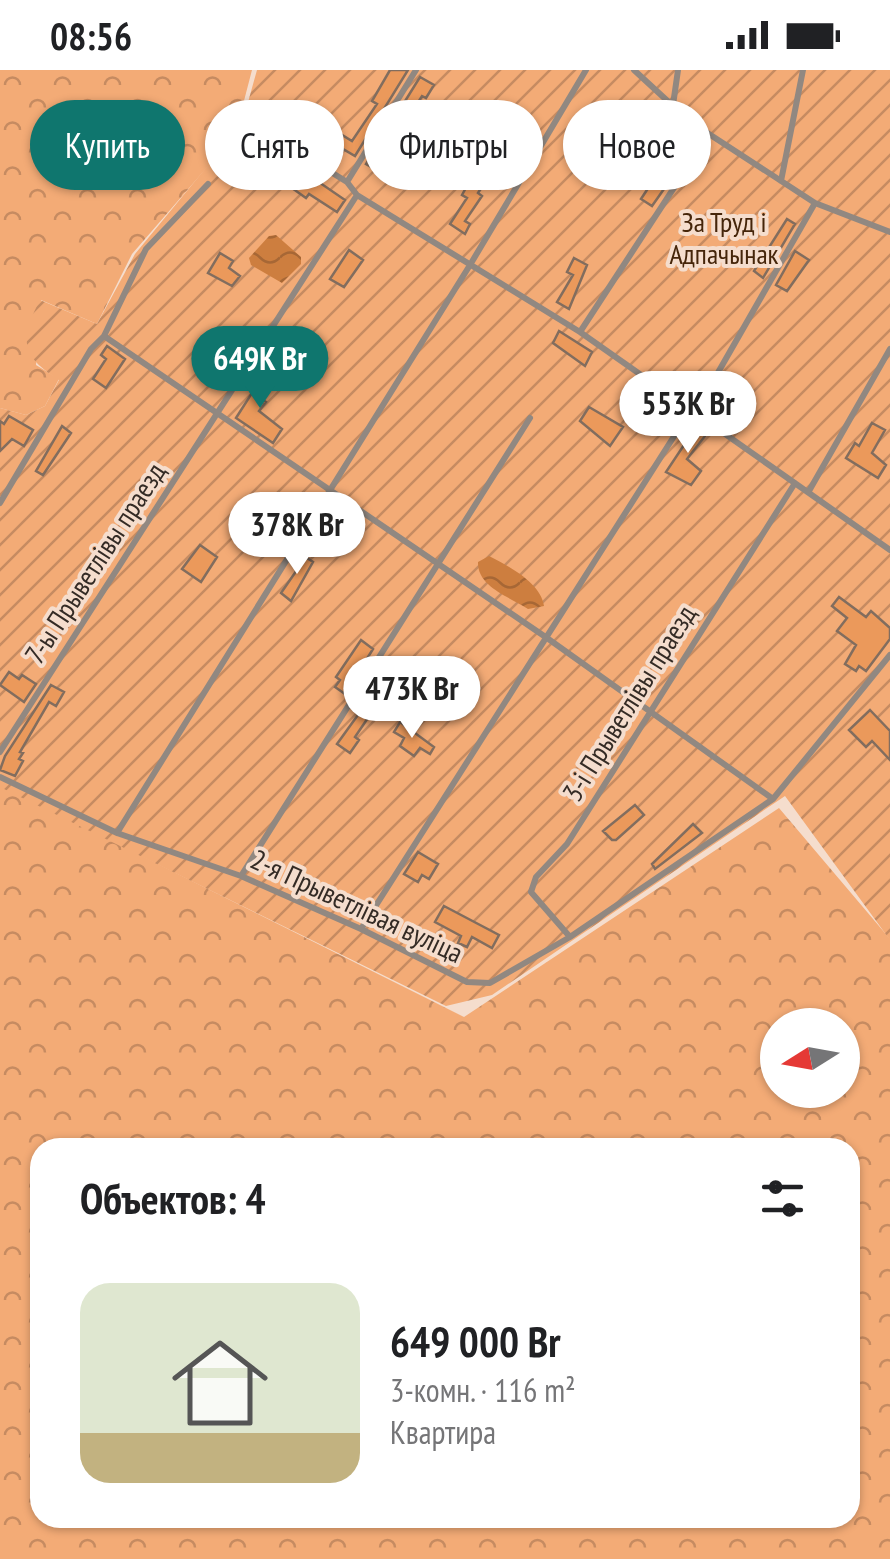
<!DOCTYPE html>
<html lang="ru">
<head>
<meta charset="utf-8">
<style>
	:root { --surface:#fff; --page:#f6f6f6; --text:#202124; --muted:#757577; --accent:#0f766e }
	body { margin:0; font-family:"PT Sans Narrow",sans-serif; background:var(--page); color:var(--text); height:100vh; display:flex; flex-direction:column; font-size:38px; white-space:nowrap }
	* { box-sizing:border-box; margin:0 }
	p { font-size:32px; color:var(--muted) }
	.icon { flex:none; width:55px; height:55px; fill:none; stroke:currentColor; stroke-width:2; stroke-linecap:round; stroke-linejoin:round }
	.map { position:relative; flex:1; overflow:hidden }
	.panel { position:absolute; left:30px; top:1068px; width:830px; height:390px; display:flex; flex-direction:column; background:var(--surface); border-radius:30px; box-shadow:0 2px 8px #0004 }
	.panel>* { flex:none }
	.top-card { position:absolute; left:30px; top:30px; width:830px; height:90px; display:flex; gap:20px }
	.needle { width:65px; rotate:259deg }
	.buttons { position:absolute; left:760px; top:938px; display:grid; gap:20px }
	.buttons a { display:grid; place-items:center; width:100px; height:100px; border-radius:50%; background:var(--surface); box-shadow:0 2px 8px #0004; font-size:50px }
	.price { position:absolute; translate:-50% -85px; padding:0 22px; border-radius:35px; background:#fff; color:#222; font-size:32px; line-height:65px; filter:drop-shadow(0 2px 5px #0008) }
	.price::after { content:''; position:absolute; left:50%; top:60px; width:30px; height:22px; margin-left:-15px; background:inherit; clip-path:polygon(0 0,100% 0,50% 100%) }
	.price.active { background:var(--accent); color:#fff }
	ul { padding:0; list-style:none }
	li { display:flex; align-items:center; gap:30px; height:250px; padding:0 50px }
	li span { display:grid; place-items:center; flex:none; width:280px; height:200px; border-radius:30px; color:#555 }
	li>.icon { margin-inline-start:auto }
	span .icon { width:120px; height:120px; fill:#fffc; stroke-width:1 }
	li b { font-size:42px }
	h2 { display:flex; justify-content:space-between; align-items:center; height:120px; padding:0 50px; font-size:42px }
	.chip { padding:0 35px; border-radius:45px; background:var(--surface); box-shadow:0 2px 8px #0004; font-size:35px; line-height:90px }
	.chip.active { background:var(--accent); color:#fff }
	.status { display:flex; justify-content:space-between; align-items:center; height:70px; padding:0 50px; background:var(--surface); direction:ltr }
	.status svg { height:28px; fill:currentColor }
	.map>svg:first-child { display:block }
	.forest { fill:url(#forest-crowns); fill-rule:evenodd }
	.garden { fill:url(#garden-furrows) }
	.water { fill:url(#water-waves) }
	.building { fill:#eb995b; stroke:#826d5e; stroke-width:2.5 }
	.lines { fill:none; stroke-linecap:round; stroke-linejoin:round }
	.lane { stroke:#918881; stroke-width:6 }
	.labels { text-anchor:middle; stroke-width:8; stroke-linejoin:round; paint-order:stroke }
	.park-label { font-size:28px; fill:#45250a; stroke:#f5ddcd }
	.street-label { font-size:28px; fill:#342b25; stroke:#f5ddcd }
</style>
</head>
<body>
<div class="status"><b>08:56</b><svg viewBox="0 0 49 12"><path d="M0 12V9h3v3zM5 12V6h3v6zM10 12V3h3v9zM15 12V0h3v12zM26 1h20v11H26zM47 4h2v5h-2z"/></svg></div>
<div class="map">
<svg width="890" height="1489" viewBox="0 0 890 1489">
	<defs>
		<pattern id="forest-crowns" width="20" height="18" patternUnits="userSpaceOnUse" patternTransform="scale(2.5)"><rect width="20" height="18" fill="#f3ab76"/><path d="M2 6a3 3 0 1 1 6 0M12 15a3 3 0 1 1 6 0" fill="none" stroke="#c68b61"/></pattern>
		<pattern id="garden-furrows" width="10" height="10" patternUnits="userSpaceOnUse" patternTransform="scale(2.5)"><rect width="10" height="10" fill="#f3ab76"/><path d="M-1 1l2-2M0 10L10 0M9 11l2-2" fill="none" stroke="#c68b61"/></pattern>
		<pattern id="water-waves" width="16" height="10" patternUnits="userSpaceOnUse" patternTransform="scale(2.5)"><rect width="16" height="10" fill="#cd7e3f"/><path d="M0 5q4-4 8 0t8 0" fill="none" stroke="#a76735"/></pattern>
	</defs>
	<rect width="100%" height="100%" fill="#f5ddcd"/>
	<path class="forest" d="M0 0H252L239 50 209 95 132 184 97 254 41 230 36 295 59 309 45 336 26 345 0 338Z
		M0 715 464 947 779 738 890 869V1489H0ZM778 955H842V1020H778ZM40 1078H850V1448H40Z"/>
	<path class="garden" d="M257 0H890V870L785 726 492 925 446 936 0 717V338L26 345 45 336 59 310C21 286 19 270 40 230L97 254 135 184 242 54Z"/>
	<path class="water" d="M276 165 301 187V194L282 213 251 195 249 188 269 166Z
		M489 486C509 496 541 513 544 536L528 539C510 527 477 517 478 492Z"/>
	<path class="building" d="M390 0H408L355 86 331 72 327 78 306 64 316 49 352 71 377 34 372 31Z
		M420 7 434 15 426 28 422 26 375 99 366 94Z
		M275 82 345 130 337 142 309 124 306 128 282 111 285 106 267 94Z
		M482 89 494 97 478 123 482 126 465 151 470 154 465 164 450 154 467 128 462 125Z
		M671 94 678 99 652 136 641 129 662 97 667 100Z
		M787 149 795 154 763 208 754 201Z
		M349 180 363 190 344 217 330 209Z
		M795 181 809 190 787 221 776 215Z
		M220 183 233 191 229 198 240 206 232 216 208 203Z
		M574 188 587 195 569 239 557 232 573 205 567 202Z
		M559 261 592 282 585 296 553 273Z
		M107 276 125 289 106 318 93 309 106 289 101 285Z
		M268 298 275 303 260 328 266 332 259 341 282 359 273 373 236 348Z
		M589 337 623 357 610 376 580 351Z
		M9 346 33 360 24 376 12 369 0 381V351L4 354Z
		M872 353 885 360 872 383 886 395 878 408 846 388 855 373 859 376Z
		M692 354 709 361 687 389 701 401 691 415 666 402 688 369 684 367Z
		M62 356 71 363 43 405 36 401Z
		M200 475 217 487 201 512 182 499Z
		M301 484 313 492 291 531 281 523 299 497 295 494Z
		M839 527 866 547 871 541 890 558V569L866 601 859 596 856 601 845 594 856 575 837 561 847 548 832 536Z
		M361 570 373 579 345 624 335 617 340 610 336 607Z
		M9 602 19 609 22 605 36 614 24 632 0 615Z
		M51 615 64 622 56 636 49 632 20 682 23 683 19 689 23 691 15 706 0 700 5 686Z
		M368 631 376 636 355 667 359 670 350 683 337 674Z
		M870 640 890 661V690L872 671 866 677 849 660Z
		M400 652 434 677 430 684 420 678 414 686 400 676 404 668 394 662Z
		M635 735 644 745 616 770H612L603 761Z
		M693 754 702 763 655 799 652 794Z
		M418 782 438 794 429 809 422 805 418 812 404 804Z
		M444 836 499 865 492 878 472 867 467 877 458 873 461 866 435 852Z"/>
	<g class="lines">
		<path class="lane" d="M634 0 673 36 709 64 815 133 890 162
			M673 35 678 0
			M268 63 347 112 357 125 580 262 890 480
			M781 111 803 0
			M347 112 416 0
			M580 262 709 64
			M104 266 547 568 773 729
			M696 341 815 133
			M809 421 890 279
			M0 433 91 279 104 266 146 179 208 114
			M0 682 357 125
			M0 707 117 763 241 806 361 859 467 912 490 913 570 867 773 729 890 585
			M117 763 470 195 586 0
			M241 806 530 348
			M361 859 692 338
			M570 867 531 822 536 807 567 774 795 413"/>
	</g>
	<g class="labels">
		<g class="park-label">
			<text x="724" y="162">За Труд і<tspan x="724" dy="32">Адпачынак</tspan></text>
		</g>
		<g class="street-label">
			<text transform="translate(95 493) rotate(-57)" y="10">7-ы Прыветлівы праезд</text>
			<text transform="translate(629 633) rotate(-58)" y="10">3-і Прыветлівы праезд</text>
			<text transform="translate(357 836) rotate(25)" y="10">2-я Прыветлівая вуліца</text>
		</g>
	</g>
</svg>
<div class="buttons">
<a><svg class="needle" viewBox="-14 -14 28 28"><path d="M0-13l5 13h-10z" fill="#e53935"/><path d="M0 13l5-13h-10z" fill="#757577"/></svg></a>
</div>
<b class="price active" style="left:260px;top:341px">649K Br</b>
<b class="price" style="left:688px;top:386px">553K Br</b>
<b class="price" style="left:297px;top:507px">378K Br</b>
<b class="price" style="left:412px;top:671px">473K Br</b>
<div class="top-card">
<a class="chip active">Купить</a>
<a class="chip">Снять</a>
<a class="chip">Фильтры</a>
<a class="chip">Новое</a>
</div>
<section class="panel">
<h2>Объектов: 4<svg class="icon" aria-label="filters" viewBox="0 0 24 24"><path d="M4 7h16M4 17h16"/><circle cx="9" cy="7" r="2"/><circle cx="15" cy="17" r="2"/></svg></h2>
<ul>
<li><span style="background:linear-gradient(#dfe7d0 75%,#c2b280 0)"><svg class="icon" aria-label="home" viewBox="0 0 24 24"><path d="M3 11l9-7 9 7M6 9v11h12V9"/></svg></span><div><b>649 000 Br</b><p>3-комн. · 116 m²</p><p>Квартира</p></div></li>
</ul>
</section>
</div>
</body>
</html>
